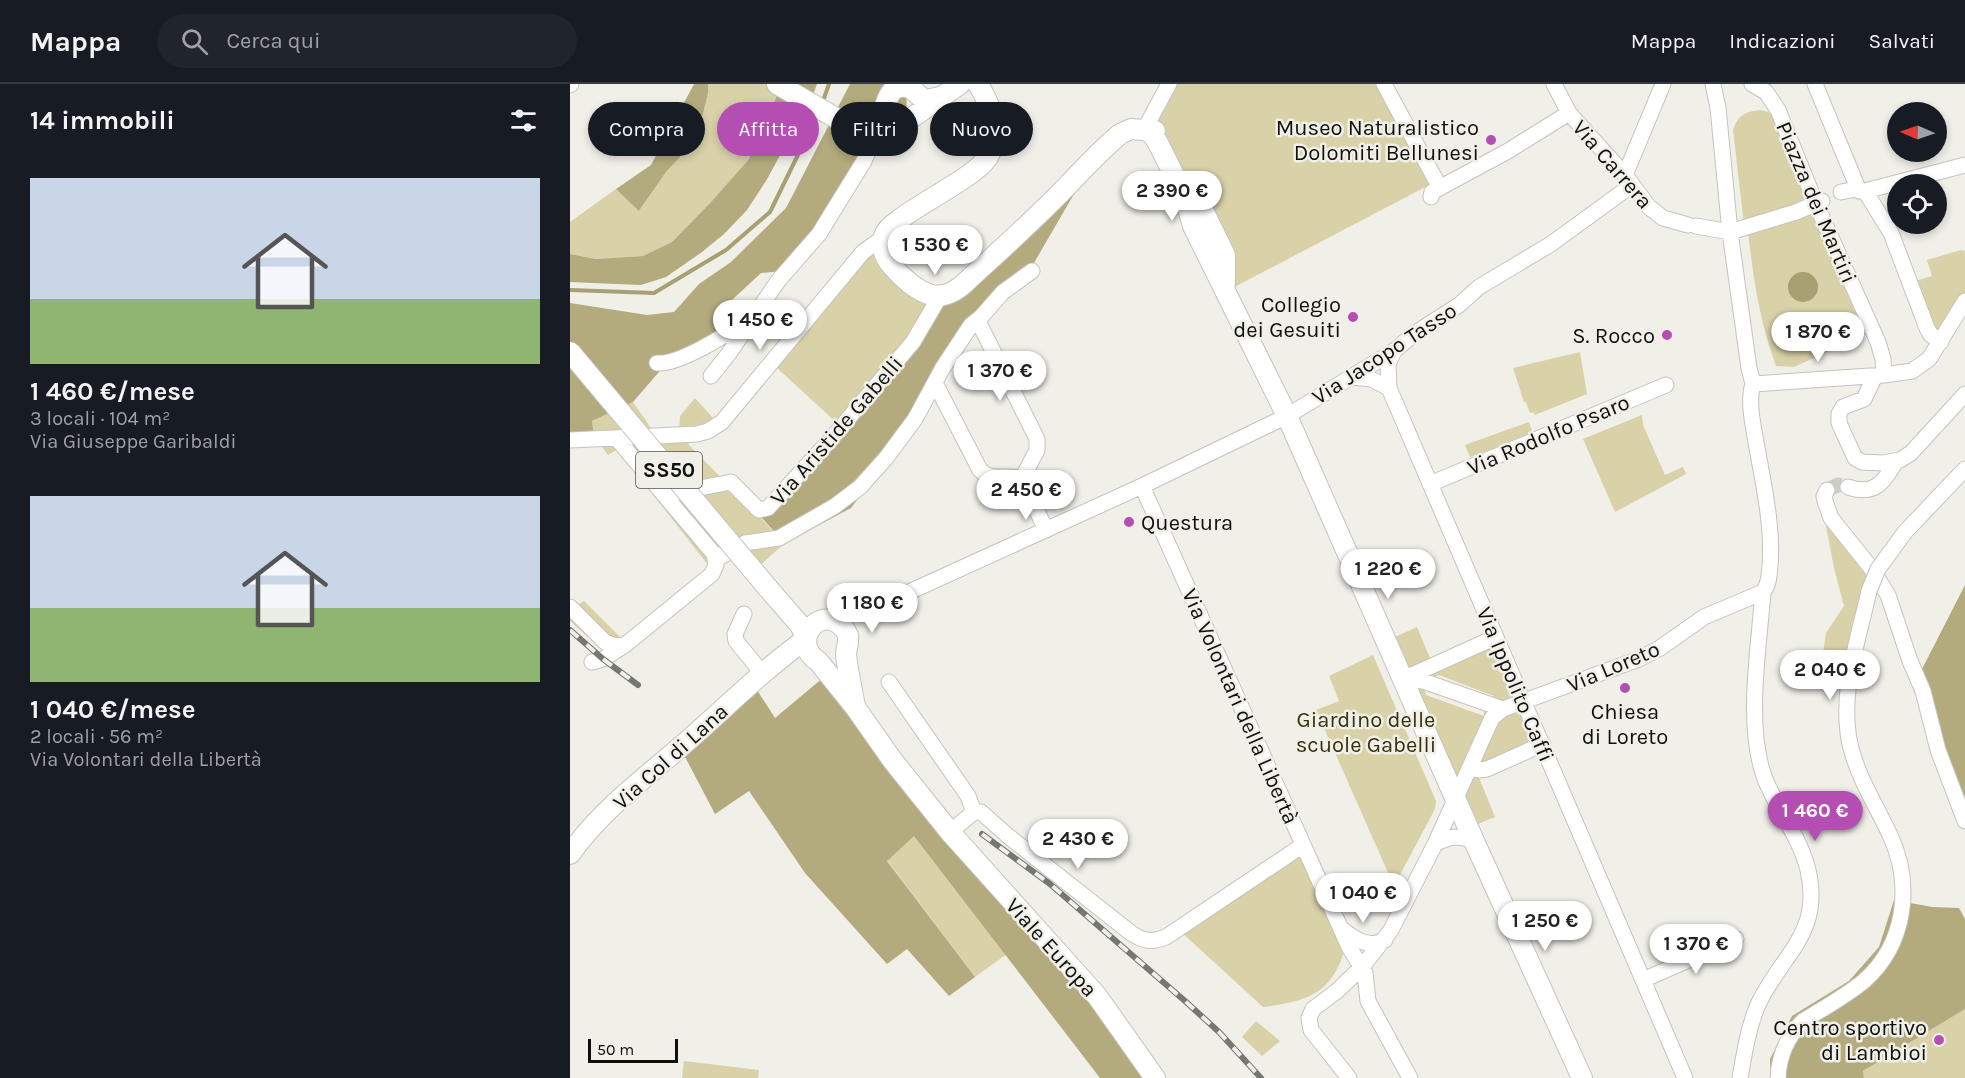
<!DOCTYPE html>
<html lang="it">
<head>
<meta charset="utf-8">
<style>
	:root { --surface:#171b24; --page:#20242c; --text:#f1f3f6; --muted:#9ea1a6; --line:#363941; --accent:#b54eb2 }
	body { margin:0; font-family:Karla,sans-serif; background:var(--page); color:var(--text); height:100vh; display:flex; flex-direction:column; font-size:22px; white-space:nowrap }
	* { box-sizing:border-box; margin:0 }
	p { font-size:20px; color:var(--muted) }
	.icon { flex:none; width:33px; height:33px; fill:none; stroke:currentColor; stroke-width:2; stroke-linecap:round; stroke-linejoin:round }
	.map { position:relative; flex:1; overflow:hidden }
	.side { display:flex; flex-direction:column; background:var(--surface); width:570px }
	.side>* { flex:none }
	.top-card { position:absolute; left:18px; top:18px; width:570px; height:54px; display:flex; gap:12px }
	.needle { width:39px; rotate:272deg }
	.tools { position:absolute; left:1317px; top:18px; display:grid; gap:12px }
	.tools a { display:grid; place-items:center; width:60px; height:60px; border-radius:50%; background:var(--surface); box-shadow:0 3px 9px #0003; font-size:30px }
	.scale { position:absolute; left:18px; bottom:15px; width:90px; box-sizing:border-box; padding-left:6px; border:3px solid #0f0f0d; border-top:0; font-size:16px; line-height:21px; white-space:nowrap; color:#0f0f0d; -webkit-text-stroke:4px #f0efe8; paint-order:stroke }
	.price { position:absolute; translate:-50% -51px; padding:0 14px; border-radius:21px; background:#fff; color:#222; font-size:20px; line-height:39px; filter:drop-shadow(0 2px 3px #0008) }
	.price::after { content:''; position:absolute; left:50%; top:36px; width:18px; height:14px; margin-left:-9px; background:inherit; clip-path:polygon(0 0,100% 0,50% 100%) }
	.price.selected { background:var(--accent); color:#fff }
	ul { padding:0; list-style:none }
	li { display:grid; align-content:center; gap:12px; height:318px; padding:0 30px }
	li span { display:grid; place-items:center; height:186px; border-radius:0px; color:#555 }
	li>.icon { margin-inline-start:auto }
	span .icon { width:108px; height:108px; fill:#fffc; stroke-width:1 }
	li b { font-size:26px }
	h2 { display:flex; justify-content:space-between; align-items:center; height:72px; padding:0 30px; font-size:26px }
	.chip { padding:0 21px; border-radius:27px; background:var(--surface); box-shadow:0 3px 9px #0003; font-size:21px; line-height:54px }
	.chip.selected { background:var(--accent); color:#fff }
	header { display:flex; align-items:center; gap:36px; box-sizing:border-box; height:84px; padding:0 30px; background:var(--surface); border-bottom:2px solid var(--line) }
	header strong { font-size:28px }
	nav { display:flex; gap:33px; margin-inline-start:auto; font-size:21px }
	.search { width:420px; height:54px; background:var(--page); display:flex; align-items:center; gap:15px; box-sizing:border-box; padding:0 21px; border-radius:33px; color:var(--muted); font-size:22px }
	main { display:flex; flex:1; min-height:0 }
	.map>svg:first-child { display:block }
	.green { fill:#d9d1a8; fill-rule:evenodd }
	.forest { fill:#b3aa7d }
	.water { fill:#a89f73 }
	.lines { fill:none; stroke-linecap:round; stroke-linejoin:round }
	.stream { stroke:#a89f73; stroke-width:4 }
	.minor-tunnel { stroke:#cecdc7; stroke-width:15; stroke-dasharray:15 8; stroke-linecap:butt }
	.minor-casing { stroke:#c4c3bc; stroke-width:17 }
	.major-casing { stroke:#c4c3bc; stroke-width:22 }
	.minor { stroke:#fff; stroke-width:15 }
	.major { stroke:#fff; stroke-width:20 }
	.rail-casing { stroke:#777772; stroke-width:6 }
	.rail { stroke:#f0efe8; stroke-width:4; stroke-dasharray:11; stroke-linecap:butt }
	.minor-bridge-casing { stroke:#c4c3bc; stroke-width:17; stroke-linecap:butt }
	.major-bridge-casing { stroke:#c4c3bc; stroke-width:22; stroke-linecap:butt }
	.minor-bridge { stroke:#fff; stroke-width:15 }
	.major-bridge { stroke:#fff; stroke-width:20 }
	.poi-dot { fill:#b54eb2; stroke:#f0efe8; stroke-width:2 }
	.labels { text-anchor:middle; stroke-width:5; stroke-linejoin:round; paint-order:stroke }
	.shield { fill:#f0efe8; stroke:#52524f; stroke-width:1.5 }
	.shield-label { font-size:21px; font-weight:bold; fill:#0f0f0d }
	.poi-label { font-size:22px; fill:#0f0f0d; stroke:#f0efe8; text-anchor:end }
	.street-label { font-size:22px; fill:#0f0f0d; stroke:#f0efe8 }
	.park-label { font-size:22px; fill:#38310b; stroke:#f0efe8 }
</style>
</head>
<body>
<header>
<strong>Mappa</strong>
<div class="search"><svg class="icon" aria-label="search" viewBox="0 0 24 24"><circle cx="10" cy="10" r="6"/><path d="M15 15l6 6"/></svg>Cerca qui</div>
<nav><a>Mappa</a><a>Indicazioni</a><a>Salvati</a></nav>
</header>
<main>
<section class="side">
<h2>14 immobili<svg class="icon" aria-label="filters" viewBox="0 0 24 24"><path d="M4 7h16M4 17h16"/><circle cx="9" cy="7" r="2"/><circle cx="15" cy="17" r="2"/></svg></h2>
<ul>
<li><span style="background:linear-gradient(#c9d6e8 65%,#8fb573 0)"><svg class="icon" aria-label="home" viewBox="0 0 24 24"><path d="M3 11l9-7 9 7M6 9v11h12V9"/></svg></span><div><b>1 460 €/mese</b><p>3 locali · 104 m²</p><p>Via Giuseppe Garibaldi</p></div></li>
<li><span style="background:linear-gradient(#c9d6e8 60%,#8fb573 0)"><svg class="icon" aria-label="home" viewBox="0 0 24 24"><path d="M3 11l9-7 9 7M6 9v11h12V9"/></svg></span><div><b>1 040 €/mese</b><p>2 locali · 56 m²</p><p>Via Volontari della Libertà</p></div></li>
</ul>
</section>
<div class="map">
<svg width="1395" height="994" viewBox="0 0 1395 994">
	<rect width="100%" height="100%" fill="#f0efe8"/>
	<path class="green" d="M138 0H212L179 75 141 118 102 158 73 172 26 175 0 170V138L46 105 70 126 96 88 127 55 138 9Z
		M601 0H811L863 99 655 208 576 55Z
		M1190 26 1198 28 1205 34 1239 119 1174 141 1163 46C1168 31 1175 28 1190 26Z
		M1243 126 1295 251 1224 283 1206 282C1189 235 1184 198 1178 148Z
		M297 162 369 221 269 341 204 281Z
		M1391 166 1395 167V217L1371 258 1339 199 1362 192 1357 176Z
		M1010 268 1017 310 965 331 963 328 960 329 956 318H954L943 284Z
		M125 314 152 344 126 353 118 360 215 459 186 485 169 464 142 486 59 380 55 361 38 371 24 351 22 337 63 318 85 350 109 349 110 332Z
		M1072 331 1073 341 1095 391 1113 383 1116 390 1045 428 1013 355Z
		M959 338 963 350 900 373 895 361Z
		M1261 430 1314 498 1299 525 1285 593 1250 590 1256 549 1274 522 1264 484 1256 442Z
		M14 517 54 557 37 570 0 537V524L5 523Z
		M847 543 862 579 923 552 962 656 921 675 908 691 925 733 896 745 814 558ZM869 591 924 612 913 619 914 632 856 611 853 597Z
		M803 571 866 717 865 725 824 802 746 626 769 617 759 592Z
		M344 751 437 870 405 893 317 776Z
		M731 760 775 865C761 911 737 917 693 923L609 846Z
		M1395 925V994H1294L1293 987Z
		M686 937 710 957 692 972 672 953Z
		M114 977 189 986 188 994H112Z"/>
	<path class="forest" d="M124 0H138V9L127 55 96 88 69 127 46 105 81 81Z
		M212 0H247L233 38 220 53 196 97 177 126 154 150 132 168 96 193 71 201 0 198V170L26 175 73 172 102 158 141 118 179 75Z
		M280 0H336L337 33 308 55 214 187 191 189 149 228 157 252 95 281 63 318 22 337 24 351 0 352V219L77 231 104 228 129 200 161 178 216 124Z
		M501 103 504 110 461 184 426 210 319 372 281 424 215 459 187 429 369 221Z
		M1395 501V739L1349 591Z
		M266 583 279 609 592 994H530L344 752 317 777 405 893 379 912 337 865 317 880 235 789 179 707 145 730 112 667 187 606 205 634Z
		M1324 816 1362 823 1389 824 1395 835V925L1293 987 1294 994H1201L1200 975 1222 932 1279 897 1309 863Z"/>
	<path class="water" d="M1218 203a15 15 0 1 1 30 0a15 15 0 1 1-30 0Z"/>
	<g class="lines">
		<path class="stream" d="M252 20 259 0
			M0 206 84 209 156 166 200 128 248 30"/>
		<path class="minor-tunnel" d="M1257 406 1268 401 1278 403"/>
		<defs>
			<path id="minor" d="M814 0 870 104
				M984 0 999 29 1055 91 1079 123 1093 134 1118 141
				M1143 0 1148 24 1160 148 1179 284 1183 300
				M1182 0 1196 8 1208 26 1246 120 1308 258 1313 275 1314 291
				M1245 0 1289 107H1295L1395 81
				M0 1 1 0
				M574 46 599 0
				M1055 91 1093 0
				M1295 107 1321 149 1357 244 1361 251 1371 258
				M1271 108 1286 105
				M861 113 862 108 938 67 999 29
				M1126 142 1160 148 1226 128 1252 117
				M408 237 467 355V366L452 395
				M824 267 818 280 819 304 1115 994
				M87 279C109 281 158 250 177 236
				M141 292 160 268 208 197 249 150 294 77 298 68 303 40
				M1305 292 1294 315 1273 323 1269 330V339L1285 374 1292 378 1313 379 1330 376 1341 369 1395 310
				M782 293 801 295 819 304
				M365 299 410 386C423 399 437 389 452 395L476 446
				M1183 300 1314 291 1342 287 1359 275 1395 217
				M0 356 127 350 138 347 152 338 293 168 314 153
				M860 400 1096 301
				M572 402 779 863 795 889 798 917 840 994
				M1278 403C1304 412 1314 399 1326 377
				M1257 406 1254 412 1255 417 1261 434 1301 484 1318 511 1340 577 1353 607 1368 666 1395 737
				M94 411 161 398 189 426 198 424 261 355 343 258 370 212
				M1335 448 1395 385
				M144 470 152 472 175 459 209 454 265 422 290 403 316 374 345 335 372 285 401 241 411 233 433 208 462 187
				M0 523 35 558 45 562 55 561
				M174 530 165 550 166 557 192 589
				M257 536 304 524 572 402 717 332 824 267 844 250 889 221 909 203 981 160 1062 101
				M22 578 33 575 55 561 142 490 146 481 144 470 47 355
				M833 595 853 597 933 625
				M833 595 926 553
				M319 598 398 712 404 728
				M899 684 909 686 917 685 973 660
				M380 748 404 728H411L438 752 561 849C573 857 582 859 596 853L733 761
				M865 760C879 752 889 751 904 757
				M772 845C784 855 799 865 815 856
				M1073 896 1166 855
				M779 994 741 946 739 934 743 925 767 907 792 883 821 846 865 760 922 634 933 625 1069 575 1090 564 1134 533 1193 508
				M1170 994C1174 971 1178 945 1187 923 1210 871 1253 851 1238 786 1230 753 1207 725 1195 695 1175 642 1189 564 1193 508 1199 501 1199 492 1200 482 1203 443 1194 403 1187 364 1184 345 1177 318 1183 300
				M1208 994C1209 971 1217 953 1233 937 1254 924 1276 912 1294 897 1336 860 1343 800 1320 751 1306 721 1287 692 1280 660 1269 609 1288 557 1299 507"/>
			<path id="major" d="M207 0 280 42 290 47 302 49 314 46 330 37 340 35 390 0
				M408 0C421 22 433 48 418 73 405 93 351 118 329 136 323 140 316 145 314 152 310 163 315 174 322 182 331 193 348 208 362 211 376 214 389 205 398 196 425 171 452 147 478 121 502 98 524 72 550 50L561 45 585 47
				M284 41C328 43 305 0 337 3 345 5 348 13 356 16L370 13
				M574 46 581 49 587 57 614 111 623 142 717 332 904 757 1012 994
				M620 100 655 171V200
				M197 503 230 541 236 553
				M285 623C282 605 278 588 276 571 276 565 279 559 278 552 276 546 272 541 266 538 242 526 223 562 248 577L285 623 323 677 380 748 527 912 585 994
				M0 770C31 726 75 694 115 659 155 624 193 586 236 555"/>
		</defs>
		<use href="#minor" class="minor-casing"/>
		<use href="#major" class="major-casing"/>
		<use href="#minor" class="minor"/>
		<use href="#major" class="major"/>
		<defs>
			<path id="rail" d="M0 546 33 575 68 601
				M412 750 480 800 615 917 649 948 691 994"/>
		</defs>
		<use href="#rail" class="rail-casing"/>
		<use href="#rail" class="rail"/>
		<defs>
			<path id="minor-bridge" d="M1299 507 1308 485 1335 448"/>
			<path id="major-bridge" d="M0 268 197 503"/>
		</defs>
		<use href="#minor-bridge" class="minor-bridge-casing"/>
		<use href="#major-bridge" class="major-bridge-casing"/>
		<use href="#minor-bridge" class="minor-bridge"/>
		<use href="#major-bridge" class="major-bridge"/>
	</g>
	<g class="poi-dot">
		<circle cx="921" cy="56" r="6"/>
		<circle cx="783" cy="233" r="6"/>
		<circle cx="1097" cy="251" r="6"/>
		<circle cx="559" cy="438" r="6"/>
		<circle cx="1055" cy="604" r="6"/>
		<circle cx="1369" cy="956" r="6"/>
	</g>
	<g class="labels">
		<rect class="shield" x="66" y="368" width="66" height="36" rx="4.5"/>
		<g class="shield-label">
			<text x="99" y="393">SS50</text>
		</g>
		<g class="poi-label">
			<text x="909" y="51">Museo Naturalistico<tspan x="909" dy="25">Dolomiti Bellunesi</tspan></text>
			<text x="771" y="228">Collegio<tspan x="771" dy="25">dei Gesuiti</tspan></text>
			<text x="1085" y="259">S. Rocco</text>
			<text x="571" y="446" text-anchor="start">Questura</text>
			<text x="1055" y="635" text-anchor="middle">Chiesa<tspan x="1055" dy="25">di Loreto</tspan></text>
			<text x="1357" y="951">Centro sportivo<tspan x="1357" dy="25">di Lambioi</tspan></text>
		</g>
		<g class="street-label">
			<text transform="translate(1043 80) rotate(49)" y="8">Via Carrera</text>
			<text transform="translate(1247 118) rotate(67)" y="8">Piazza dei Martiri</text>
			<text transform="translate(814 269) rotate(-33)" y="8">Via Jacopo Tasso</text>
			<text transform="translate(266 346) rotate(-49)" y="8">Via Aristide Gabelli</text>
			<text transform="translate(978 350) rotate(-23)" y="8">Via Rodolfo Psaro</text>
			<text transform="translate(1043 582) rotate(-23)" y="8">Via Loreto</text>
			<text transform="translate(946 600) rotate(67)" y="8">Via Ippolito Caffi</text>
			<text transform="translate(671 622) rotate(66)" y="8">Via Volontari della Libertà</text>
			<text transform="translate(100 672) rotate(-42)" y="8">Via Col di Lana</text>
			<text transform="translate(482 863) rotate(48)" y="8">Viale Europa</text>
		</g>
		<g class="park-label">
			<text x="796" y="643">Giardino delle<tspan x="796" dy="25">scuole Gabelli</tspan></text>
		</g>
	</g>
</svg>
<div class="tools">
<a><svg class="needle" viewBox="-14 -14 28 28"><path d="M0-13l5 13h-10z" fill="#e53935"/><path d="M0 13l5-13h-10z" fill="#9ea1a6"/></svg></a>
<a><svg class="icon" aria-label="locate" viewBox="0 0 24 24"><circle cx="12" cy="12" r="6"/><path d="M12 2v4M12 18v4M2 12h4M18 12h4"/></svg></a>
</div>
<div class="scale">50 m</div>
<b class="price" style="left:602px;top:138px">2 390 €</b>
<b class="price" style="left:365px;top:192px">1 530 €</b>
<b class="price" style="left:190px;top:267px">1 450 €</b>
<b class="price" style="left:1248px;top:279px">1 870 €</b>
<b class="price" style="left:430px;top:318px">1 370 €</b>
<b class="price" style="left:456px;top:437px">2 450 €</b>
<b class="price" style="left:818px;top:516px">1 220 €</b>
<b class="price" style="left:302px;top:550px">1 180 €</b>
<b class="price" style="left:1260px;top:617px">2 040 €</b>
<b class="price selected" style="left:1245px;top:758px">1 460 €</b>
<b class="price" style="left:508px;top:786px">2 430 €</b>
<b class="price" style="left:793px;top:840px">1 040 €</b>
<b class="price" style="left:975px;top:868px">1 250 €</b>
<b class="price" style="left:1126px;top:891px">1 370 €</b>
<div class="top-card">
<a class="chip">Compra</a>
<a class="chip selected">Affitta</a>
<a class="chip">Filtri</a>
<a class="chip">Nuovo</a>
</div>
</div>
</main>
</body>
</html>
